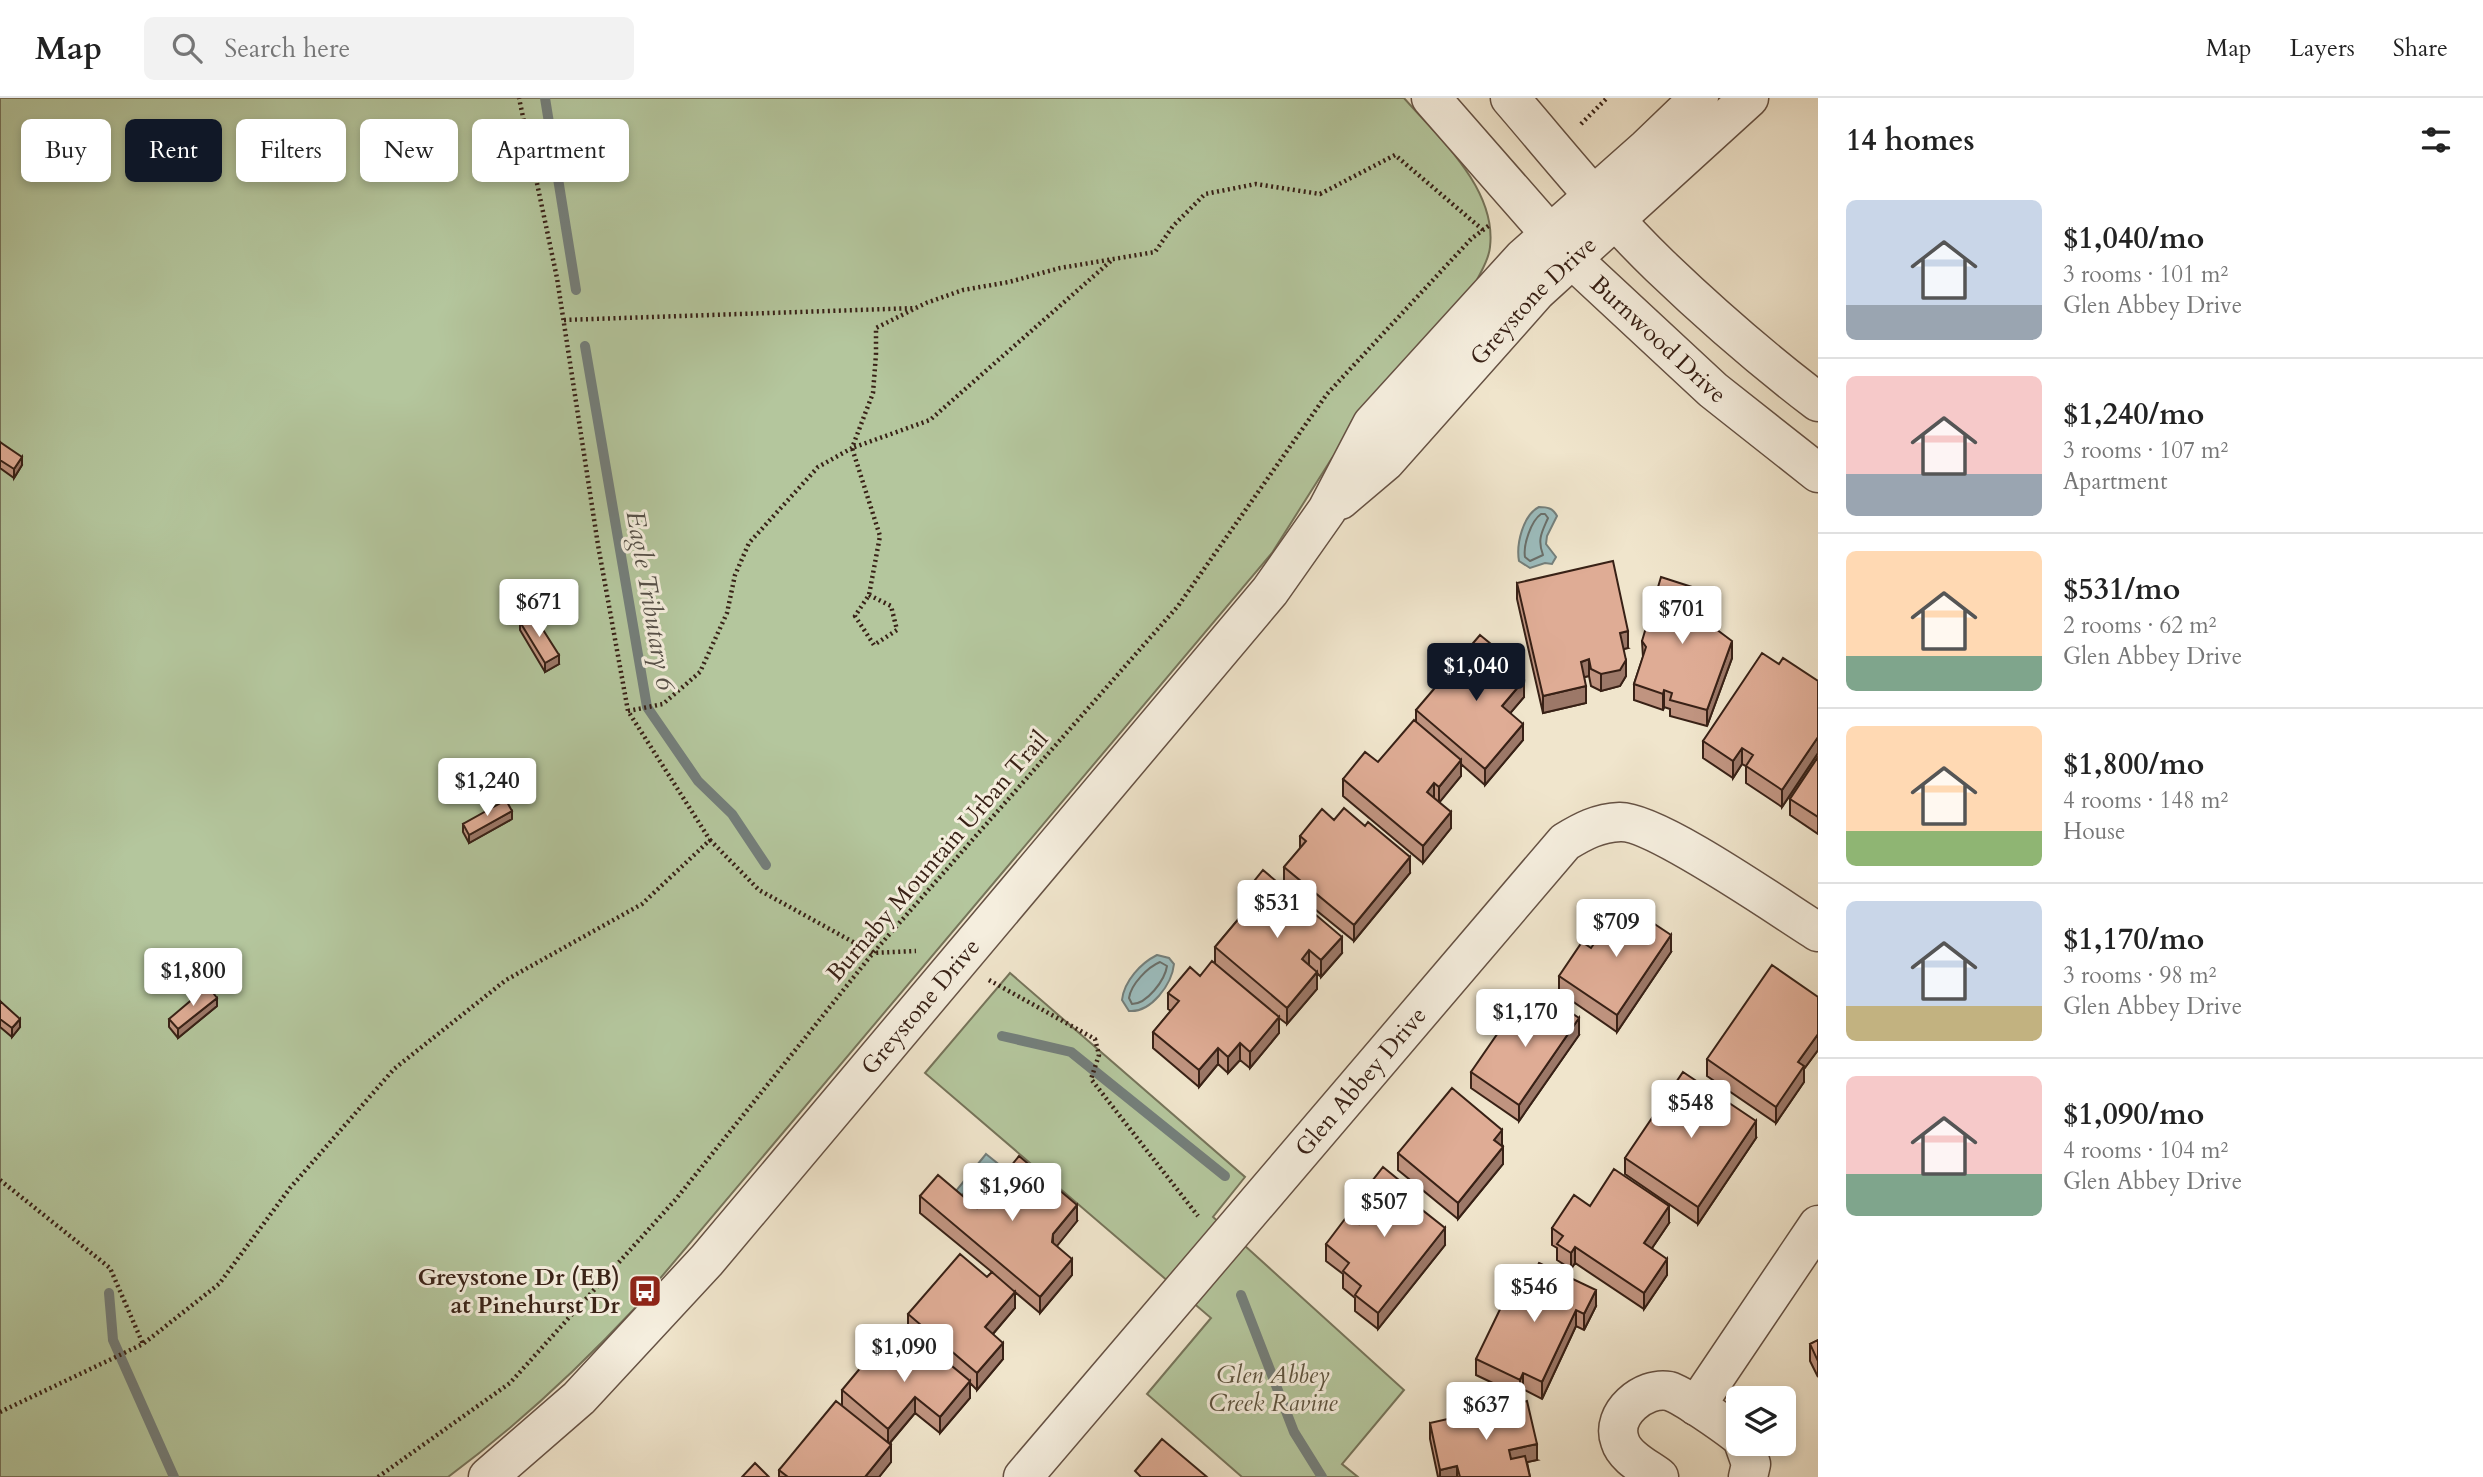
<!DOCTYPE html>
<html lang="en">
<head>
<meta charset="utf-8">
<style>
	:root { --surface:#fff; --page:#f2f2f2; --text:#222; --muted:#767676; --line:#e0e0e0; --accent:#111827 }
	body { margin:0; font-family:Cardo,serif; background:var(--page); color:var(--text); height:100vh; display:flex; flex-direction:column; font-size:26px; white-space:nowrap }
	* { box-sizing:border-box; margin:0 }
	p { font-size:23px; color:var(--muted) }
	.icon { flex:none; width:38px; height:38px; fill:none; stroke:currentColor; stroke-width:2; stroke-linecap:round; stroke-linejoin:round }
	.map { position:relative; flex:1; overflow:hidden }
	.panel { display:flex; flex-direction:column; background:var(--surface); width:665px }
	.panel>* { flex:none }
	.guide { position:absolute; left:21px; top:21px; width:665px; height:63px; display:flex; gap:14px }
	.buttons { position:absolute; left:1726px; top:1288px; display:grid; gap:14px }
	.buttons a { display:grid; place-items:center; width:70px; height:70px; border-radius:10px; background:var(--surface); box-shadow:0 4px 10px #0003; font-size:35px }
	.price { position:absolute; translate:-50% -60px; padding:0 16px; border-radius:7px; background:#fff; color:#222; font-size:23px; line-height:46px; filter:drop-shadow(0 2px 4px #0008) }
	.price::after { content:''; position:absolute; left:50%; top:42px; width:21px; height:16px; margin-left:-10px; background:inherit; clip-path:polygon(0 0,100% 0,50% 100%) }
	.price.active { background:var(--accent); color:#fff }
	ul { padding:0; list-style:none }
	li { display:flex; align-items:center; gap:21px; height:175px; padding:0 28px }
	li+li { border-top:2px solid var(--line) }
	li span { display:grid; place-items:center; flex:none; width:196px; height:140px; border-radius:10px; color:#555 }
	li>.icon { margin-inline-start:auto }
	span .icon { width:84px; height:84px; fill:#fffc; stroke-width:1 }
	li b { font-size:30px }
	h2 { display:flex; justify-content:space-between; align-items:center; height:84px; padding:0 28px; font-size:30px }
	.pill { padding:0 24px; border-radius:10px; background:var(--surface); box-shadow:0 4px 10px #0003; font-size:24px; line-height:63px }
	.pill.active { background:var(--accent); color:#fff }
	header { display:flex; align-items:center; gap:42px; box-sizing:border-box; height:98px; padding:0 35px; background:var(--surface); border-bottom:2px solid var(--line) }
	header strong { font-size:33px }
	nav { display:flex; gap:38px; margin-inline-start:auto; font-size:24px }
	.search { width:490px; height:63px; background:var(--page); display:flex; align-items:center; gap:18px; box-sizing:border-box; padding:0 24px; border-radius:10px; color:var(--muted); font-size:26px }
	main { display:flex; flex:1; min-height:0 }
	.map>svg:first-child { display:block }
	.green { fill:#b4c69d; stroke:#76745a; stroke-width:2 }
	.water { fill:#9cbdbe; stroke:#747f7b; stroke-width:2 }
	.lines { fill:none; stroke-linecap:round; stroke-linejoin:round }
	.shore { stroke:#6a6f6a; stroke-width:2 }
	.stream { stroke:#747f7b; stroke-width:10 }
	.minor-casing { stroke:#665244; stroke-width:41 }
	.tertiary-casing { stroke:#665244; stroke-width:41 }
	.path { stroke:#382116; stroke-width:4.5; stroke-dasharray:2 3.5; stroke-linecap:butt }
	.minor { stroke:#f5eede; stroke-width:38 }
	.tertiary { stroke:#f5eede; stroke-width:38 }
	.wall { fill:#c09480; stroke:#382116; stroke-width:2 }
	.shaded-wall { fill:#9c7868; stroke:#382116; stroke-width:2 }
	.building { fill:#dfac95; stroke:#382116; stroke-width:2 }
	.labels { text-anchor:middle; stroke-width:6; stroke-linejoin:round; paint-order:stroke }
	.street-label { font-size:24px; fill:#382116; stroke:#f5eede }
	.poi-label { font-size:24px; font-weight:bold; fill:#382116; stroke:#f5eede; text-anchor:end }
	.park-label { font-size:24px; font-style:italic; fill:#5d533e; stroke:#f5eede }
	.water-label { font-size:26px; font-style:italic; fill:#565048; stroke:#f5eede }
</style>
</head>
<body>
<header>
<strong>Map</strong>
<div class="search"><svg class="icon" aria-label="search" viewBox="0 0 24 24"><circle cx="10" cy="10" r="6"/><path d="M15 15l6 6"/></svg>Search here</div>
<nav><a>Map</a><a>Layers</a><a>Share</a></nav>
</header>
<main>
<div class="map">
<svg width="1818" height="1379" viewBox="0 0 1818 1379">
	<rect width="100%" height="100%" fill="#f0e5cc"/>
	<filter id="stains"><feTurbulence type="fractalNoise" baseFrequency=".00286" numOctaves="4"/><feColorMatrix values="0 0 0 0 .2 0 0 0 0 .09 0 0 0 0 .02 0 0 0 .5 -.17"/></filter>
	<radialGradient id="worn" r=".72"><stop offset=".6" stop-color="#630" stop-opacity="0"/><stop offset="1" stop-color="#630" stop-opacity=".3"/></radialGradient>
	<path class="green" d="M0 0H1404C1439 40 1497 91 1490 149 1489 162 1481 173 1476 184L1332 360 1272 455 636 1209C578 1271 517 1328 448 1379H0Z
		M1010 875 1245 1079 1213 1119 1404 1292 1342 1366 1358 1379H1242L1147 1296 1211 1220 925 975Z"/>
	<path class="water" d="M1539 409C1547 409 1553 410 1557 418L1547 438 1546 446 1556 459 1552 466 1545 465 1530 470 1519 463C1516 446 1523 417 1539 409Z
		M1157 857 1169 860 1174 866C1172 886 1151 915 1129 913L1122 902C1124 883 1141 865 1157 857Z
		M986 1056 1007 1073 973 1116 951 1099Z"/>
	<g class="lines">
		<path class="shore" d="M1541 416H1545L1548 420C1542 434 1537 441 1543 457L1530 463 1525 459C1523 447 1531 423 1541 416Z
			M1160 864 1167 868C1165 882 1147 906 1132 906L1129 900C1131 886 1148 869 1160 864Z
			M963 1096 985 1068H989L994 1072 995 1077 973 1104"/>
		<path class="stream" d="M545 0 576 192
			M585 248 647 609 698 683 732 716 766 767
			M1002 938 1071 954 1225 1078
			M109 1195 113 1242 174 1379
			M1241 1197 1294 1334 1322 1379"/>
		<defs>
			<g id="minor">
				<path d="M1696 1308 1818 1127"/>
				<path d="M1744 1346 1751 1366 1748 1379"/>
				<path id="s1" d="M1023 1379 1565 744C1583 733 1598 725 1620 724 1656 723 1781 811 1818 834"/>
				<path d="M1659 1379C1646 1369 1625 1360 1620 1343 1610 1316 1644 1288 1669 1293 1683 1297 1725 1327 1738 1337"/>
			</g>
			<g id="tertiary">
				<path id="s2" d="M1431 0 1572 161 1713 292 1818 375"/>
				<path d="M1510 0C1559 57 1606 116 1660 168 1710 216 1763 262 1818 304"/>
				<path id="s3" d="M1340 402 1386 363 1537 193 1749 0"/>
				<path id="s4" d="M488 1379 579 1300 707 1162 1270 493 1327 412 1372 326 1523 160 1647 50 1699 0"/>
			</g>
		</defs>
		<use href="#minor" class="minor-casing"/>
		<use href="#tertiary" class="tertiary-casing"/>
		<path class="path" d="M1581 26 1607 0
			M564 222 916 210
			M869 497 891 508 897 532 874 547 855 518 869 497 880 438 852 350 930 322 1112 162
			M628 613 663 606 700 574 727 515 735 477 749 445 818 369 852 350 873 295 876 256V230L926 205 963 192 1009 184 1060 170 1155 154 1173 128 1205 96 1256 86 1320 96 1395 57 1483 132
			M710 742 759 792 873 855 916 853
			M989 882 1095 941 1099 957 1091 981 1198 1118
			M0 1082 110 1170 143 1246
			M0 1314 143 1246 219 1186 290 1090 394 971 506 882 642 806 710 742 628 613 598 447 557 180 519 0
			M378 1379 510 1285 676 1101 873 855 1178 508 1327 296 1471 141 1491 126"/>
		<use href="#minor" class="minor"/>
		<use href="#tertiary" class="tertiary"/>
	</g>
	<path class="wall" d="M0 344 22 367 14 380 0 370Z
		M1517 485 1628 550 1623 551 1626 578 1620 588 1601 593 1591 588 1589 578 1584 579 1586 605 1543 615 1517 501Z
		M1716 522 1712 528 1732 560 1707 628 1670 618V611L1664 609 1663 612 1634 602V586L1643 559 1642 543Z
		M520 524 559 566 545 574 520 532Z
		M1779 566 1818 583V655L1782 709 1746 685V668L1742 666 1733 680 1703 660V643Z
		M1508 569 1524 599 1510 615 1523 642 1485 687 1461 666V678L1439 704 1451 730 1423 765 1343 698V681L1378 664 1416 625V612Z
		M1818 659V736L1790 717V701Z
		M512 721 469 745 463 734V726Z
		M1334 722 1410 775 1354 843 1284 786V769L1300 751V738Z
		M1247 792 1342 855 1321 879 1317 875V891L1287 926 1279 920V935L1250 970 1240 962 1228 975 1218 966 1199 989 1153 950V934L1171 913 1168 911V895L1200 878 1215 865V849L1248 810 1247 809Z
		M1591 850 1671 854 1617 934 1559 894V878Z
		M1818 899V952L1804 971V984L1776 1025 1707 978V961Z
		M0 903 20 929 12 939 0 929Z
		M217 908 178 940 169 929V921Z
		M1522 924 1579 937 1519 1023 1471 990V974Z
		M1756 1040 1698 1126 1625 1076V1060Z
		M1502 1049 1503 1066 1458 1121 1398 1072V1055Z
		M920 1098 977 1110 1077 1123 1056 1148 1072 1177 1040 1215 1015 1194V1210L993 1236 1003 1261 977 1292 970 1285V1300L940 1335 915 1315 889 1346 891 1364 879 1379H779V1372L842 1308V1292L913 1270 930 1251 908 1232V1216L987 1179 992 1174 920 1115Z
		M1355 1105 1416 1107 1445 1147 1378 1231 1355 1213V1200L1343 1190V1176L1326 1163V1146L1360 1126 1355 1121Z
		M1669 1125 1652 1150 1667 1177 1644 1211 1575 1165 1571 1171 1557 1162V1150L1552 1147V1130Z
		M1529 1187 1596 1208 1584 1232 1576 1228 1542 1301 1523 1291 1520 1298 1476 1277V1261L1510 1204Z
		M1818 1242V1279L1810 1263V1246Z
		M1430 1325 1537 1362 1527 1364 1530 1379H1438L1430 1341Z"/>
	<path class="shaded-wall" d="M22 359V367L14 380V371Z
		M1716 506V522L1704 538V522Z
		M1628 533V550L1620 552V535Z
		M1732 543V560L1707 628V612Z
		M559 557V566L545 574V565Z
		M1589 561V578L1581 580V564Z
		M1626 562V578L1620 588 1601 593V576Z
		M1524 582V599L1502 625V608Z
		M1586 588V605L1543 615V598Z
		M1664 592V609L1663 612V596Z
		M1523 626V642L1485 687V671Z
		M1818 639V655L1782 709V692Z
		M1742 650V666L1733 680V663Z
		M1461 662V678L1439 705V689Z
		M1434 685V702L1427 694Z
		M512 713V721L469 745V737Z
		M1451 714V730L1423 765V748Z
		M1410 759V775L1354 843V827Z
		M1671 837V854L1617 934V917Z
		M1342 839V855L1321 879V862Z
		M1309 852V869L1302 861Z
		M1317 874V891L1287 926V910Z
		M217 900V908L178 940V931Z
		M1279 919V935L1250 970V954Z
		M1579 920V937L1519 1023V1007Z
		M20 921V929L12 939V930Z
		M1818 936V952L1804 971V984L1776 1025V1009L1798 964Z
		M1240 945V962L1228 975V959Z
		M1218 950V966L1199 989V972Z
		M1756 1023V1040L1698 1126V1109Z
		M1502 1032V1049L1494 1042Z
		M1503 1049V1066L1458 1121V1105Z
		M1416 1096V1112L1411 1103Z
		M1077 1107V1123L1053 1153V1136Z
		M1669 1108V1125L1644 1162V1145Z
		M1445 1130V1147L1378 1231V1215Z
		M1575 1149V1165L1571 1171V1155Z
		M1072 1161V1177L1040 1215V1199Z
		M1667 1161V1177L1644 1211V1195Z
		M1596 1192V1208L1584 1232V1216Z
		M1015 1194V1210L985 1245V1229Z
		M1576 1212V1228L1542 1301V1284Z
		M1003 1245V1261L977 1292V1275Z
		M1523 1275V1291L1520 1298V1282Z
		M970 1283V1300L940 1335V1319Z
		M915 1299V1315L888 1347V1331Z
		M1537 1346V1362L1509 1368V1352Z
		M891 1347V1364L879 1379H865Z
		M1457 1368V1379H1440V1372Z"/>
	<path class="building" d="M0 344 22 359 14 371 0 362Z
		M1613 463 1628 533 1620 535 1626 562 1620 572 1601 576 1591 571 1589 561 1581 564 1586 588 1543 598 1517 485Z
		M1661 479 1695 490 1716 506 1704 522 1732 543 1707 612 1670 602 1672 595 1664 592 1663 596 1634 586 1646 549 1642 543Z
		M533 516 559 557 545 565 520 524Z
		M1480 537 1508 560 1504 565 1524 582 1502 608 1523 626 1485 671 1416 612Z
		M1762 555 1779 566 1783 560 1818 583V639L1782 692 1746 668 1753 657 1742 650 1733 663 1703 643Z
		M1414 622 1461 662 1439 689 1434 685 1427 694 1451 714 1423 748 1343 681 1365 654 1378 664Z
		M1818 659V719L1790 701Z
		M506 702 512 713 469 737 463 726Z
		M1344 710 1365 728 1368 724 1410 759 1354 827 1284 769 1306 743 1300 738 1322 711 1334 722Z
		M1263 772 1342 839 1321 862 1309 852 1302 861 1317 874 1287 910 1215 849 1256 800 1247 792Z
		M1623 805 1671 837 1617 917 1559 878 1582 844 1591 850Z
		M1212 863 1279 919 1250 954 1240 945 1228 959 1218 950 1199 972 1153 934 1179 903 1168 895 1190 869 1200 878Z
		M1772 867 1818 899V936L1798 964 1804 968 1776 1009 1707 961Z
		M208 888 217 900 178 931 169 921Z
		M1542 895 1579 920 1519 1007 1471 974 1511 916 1522 924Z
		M0 903 20 921 12 930 0 921Z
		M1683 974 1756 1023 1698 1109 1625 1060Z
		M1452 990 1502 1032 1494 1042 1503 1049 1458 1105 1398 1055Z
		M1019 1058 1077 1107 1053 1136 1052 1144 1072 1161 1040 1199 920 1098 938 1077 977 1110Z
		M1383 1069 1416 1096 1411 1103 1445 1130 1378 1215 1355 1197 1361 1188 1343 1173 1349 1165 1326 1146 1348 1117 1359 1126 1367 1115 1355 1105Z
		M1614 1071 1669 1108 1644 1145 1667 1161 1644 1195 1575 1149 1571 1155 1557 1146 1563 1138 1552 1130 1574 1097 1590 1108Z
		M960 1156 987 1179 992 1174 1015 1194 985 1229 1003 1245 977 1275 908 1216Z
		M1539 1165 1596 1192 1584 1216 1576 1212 1542 1284 1523 1275 1520 1282 1476 1261 1505 1201 1510 1204 1520 1183 1529 1187Z
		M1818 1242V1263L1810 1246Z
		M882 1244 913 1270 930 1250 970 1283 940 1319 915 1299 888 1331 842 1292Z
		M836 1303 891 1347 865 1379H788L779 1372Z
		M1527 1303 1537 1346 1509 1352 1511 1361 1525 1358 1530 1379H1460L1457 1368 1440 1372 1430 1325Z
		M1162 1341 1207 1379H1141L1135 1373Z
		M755 1365 769 1379H742Z"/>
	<defs>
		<symbol id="bus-square" viewBox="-11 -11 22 22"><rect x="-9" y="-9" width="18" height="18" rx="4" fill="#8f2418" stroke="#f5eede"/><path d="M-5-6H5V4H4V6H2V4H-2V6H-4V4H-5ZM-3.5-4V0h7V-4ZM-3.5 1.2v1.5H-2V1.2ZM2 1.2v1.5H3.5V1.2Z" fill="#fff"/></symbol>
	</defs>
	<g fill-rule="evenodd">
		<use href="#bus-square" x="626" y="1174" width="38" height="38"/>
	</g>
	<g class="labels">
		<g class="street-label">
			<text dy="8" stroke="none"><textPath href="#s3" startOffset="278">Greystone Drive</textPath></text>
			<text dy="8" stroke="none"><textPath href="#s2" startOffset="332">Burnwood Drive</textPath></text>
			<text transform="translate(937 758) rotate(-49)" y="8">Burnaby Mountain Urban Trail</text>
			<text dy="8" stroke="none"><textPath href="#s4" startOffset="640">Greystone Drive</textPath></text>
			<text dy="8" stroke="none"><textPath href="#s1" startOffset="520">Glen Abbey Drive</textPath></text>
		</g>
		<g class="poi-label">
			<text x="620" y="1187">Greystone Dr (EB)<tspan x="620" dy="28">at Pinehurst Dr</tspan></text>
		</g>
		<g class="park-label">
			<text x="1273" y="1285">Glen Abbey<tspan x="1273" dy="28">Creek Ravine</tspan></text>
		</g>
		<g class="water-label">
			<text transform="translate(651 502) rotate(80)" y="9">Eagle Tributary 6</text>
		</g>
	</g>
	<rect width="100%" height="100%" filter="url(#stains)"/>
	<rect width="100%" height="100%" fill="url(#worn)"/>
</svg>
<div class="buttons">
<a><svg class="icon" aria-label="layers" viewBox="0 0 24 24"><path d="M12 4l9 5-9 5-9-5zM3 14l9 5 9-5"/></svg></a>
</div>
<b class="price" style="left:539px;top:541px">$671</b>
<b class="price" style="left:1682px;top:548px">$701</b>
<b class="price active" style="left:1476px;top:605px">$1,040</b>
<b class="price" style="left:487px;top:720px">$1,240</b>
<b class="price" style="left:1277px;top:842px">$531</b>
<b class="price" style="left:1616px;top:861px">$709</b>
<b class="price" style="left:193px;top:910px">$1,800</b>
<b class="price" style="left:1525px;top:951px">$1,170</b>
<b class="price" style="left:1691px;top:1042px">$548</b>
<b class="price" style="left:1012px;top:1125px">$1,960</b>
<b class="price" style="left:1384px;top:1141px">$507</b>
<b class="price" style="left:1534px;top:1226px">$546</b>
<b class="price" style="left:904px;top:1286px">$1,090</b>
<b class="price" style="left:1486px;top:1344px">$637</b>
<div class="guide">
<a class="pill">Buy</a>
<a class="pill active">Rent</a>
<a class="pill">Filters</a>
<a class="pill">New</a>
<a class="pill">Apartment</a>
</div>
</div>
<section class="panel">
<h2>14 homes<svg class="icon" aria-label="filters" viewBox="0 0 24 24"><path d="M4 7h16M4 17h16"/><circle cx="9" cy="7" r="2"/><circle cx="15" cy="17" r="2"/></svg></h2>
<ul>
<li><span style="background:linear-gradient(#c9d6e8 75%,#9aa5b1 0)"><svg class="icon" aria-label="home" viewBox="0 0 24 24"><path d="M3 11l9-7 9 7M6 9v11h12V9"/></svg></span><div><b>$1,040/mo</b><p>3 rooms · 101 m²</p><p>Glen Abbey Drive</p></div></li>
<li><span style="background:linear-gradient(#f6c9c9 70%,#9aa5b1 0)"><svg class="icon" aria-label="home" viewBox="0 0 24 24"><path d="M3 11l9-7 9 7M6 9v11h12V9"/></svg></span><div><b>$1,240/mo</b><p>3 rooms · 107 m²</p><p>Apartment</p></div></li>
<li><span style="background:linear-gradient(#ffd9b3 75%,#7fa58c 0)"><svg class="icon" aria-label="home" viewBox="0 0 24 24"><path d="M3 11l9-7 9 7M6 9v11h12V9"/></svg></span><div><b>$531/mo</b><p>2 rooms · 62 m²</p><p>Glen Abbey Drive</p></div></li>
<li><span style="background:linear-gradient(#ffd9b3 75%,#8fb573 0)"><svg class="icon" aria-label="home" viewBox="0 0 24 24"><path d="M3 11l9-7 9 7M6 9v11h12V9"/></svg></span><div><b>$1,800/mo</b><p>4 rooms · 148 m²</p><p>House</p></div></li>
<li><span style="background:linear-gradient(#c9d6e8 75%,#c2b280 0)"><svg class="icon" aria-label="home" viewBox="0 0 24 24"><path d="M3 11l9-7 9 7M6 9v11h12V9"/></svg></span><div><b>$1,170/mo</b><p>3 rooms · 98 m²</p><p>Glen Abbey Drive</p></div></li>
<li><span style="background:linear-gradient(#f6c9c9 70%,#7fa58c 0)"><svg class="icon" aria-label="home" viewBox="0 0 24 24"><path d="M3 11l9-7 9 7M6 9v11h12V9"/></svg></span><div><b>$1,090/mo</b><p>4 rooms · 104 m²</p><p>Glen Abbey Drive</p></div></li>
</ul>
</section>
</main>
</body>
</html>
